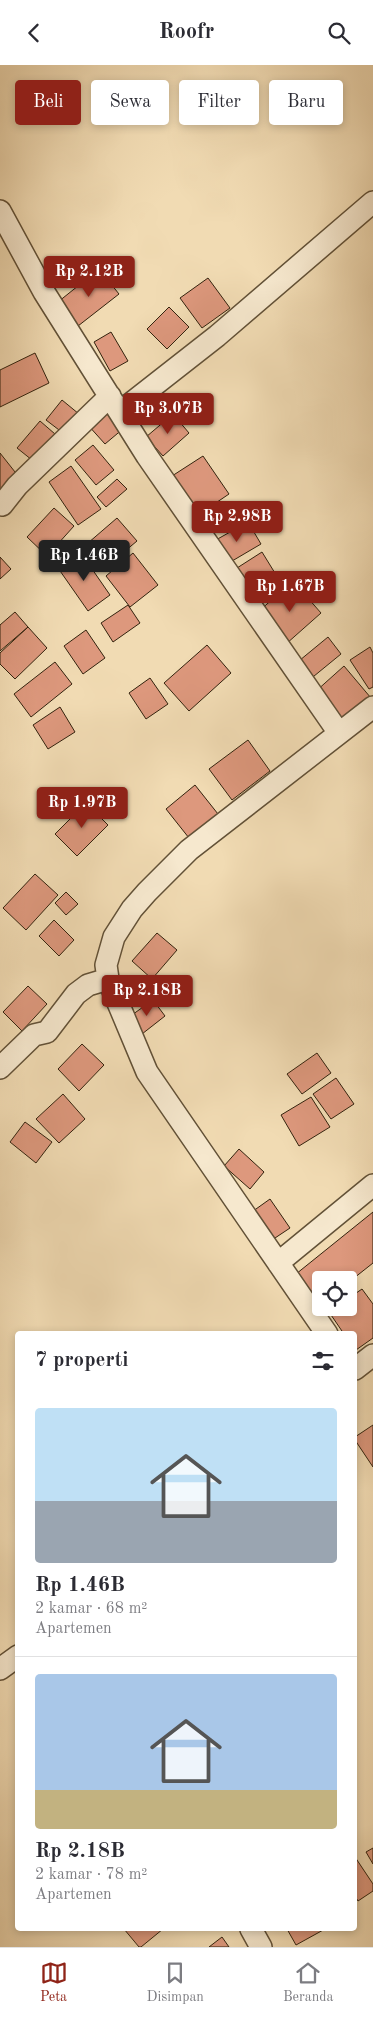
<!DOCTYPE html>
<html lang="id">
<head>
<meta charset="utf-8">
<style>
	:root { --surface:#fff; --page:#f2f2f3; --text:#2b2b33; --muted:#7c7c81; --line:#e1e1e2; --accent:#8f2418 }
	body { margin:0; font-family:"Old Standard TT",serif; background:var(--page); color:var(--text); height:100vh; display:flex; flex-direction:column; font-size:19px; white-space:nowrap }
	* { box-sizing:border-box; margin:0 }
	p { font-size:16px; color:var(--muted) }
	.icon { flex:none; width:28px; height:28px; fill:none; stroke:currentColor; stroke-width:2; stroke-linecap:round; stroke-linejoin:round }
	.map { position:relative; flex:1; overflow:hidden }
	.side { position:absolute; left:15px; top:1266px; width:342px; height:600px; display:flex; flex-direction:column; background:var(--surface); border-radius:5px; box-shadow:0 2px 8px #0003 }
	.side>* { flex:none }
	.guide { position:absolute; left:15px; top:15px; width:344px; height:45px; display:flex; gap:10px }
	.buttons { position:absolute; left:312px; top:1206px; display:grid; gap:10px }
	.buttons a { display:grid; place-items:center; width:45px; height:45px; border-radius:5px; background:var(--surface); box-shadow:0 2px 8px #0003; font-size:25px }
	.price { position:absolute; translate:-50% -42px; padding:0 11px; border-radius:5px; background:var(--accent); color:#fff; font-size:16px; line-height:32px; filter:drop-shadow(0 1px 2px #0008) }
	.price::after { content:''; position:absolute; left:50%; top:30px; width:15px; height:11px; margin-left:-8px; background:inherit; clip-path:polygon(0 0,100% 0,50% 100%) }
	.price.selected { background:#222; color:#fff }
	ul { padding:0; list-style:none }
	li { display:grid; align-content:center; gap:10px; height:265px; padding:0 20px }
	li+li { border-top:1px solid var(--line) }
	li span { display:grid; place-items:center; height:155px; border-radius:5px; color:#555 }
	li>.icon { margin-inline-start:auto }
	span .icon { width:90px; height:90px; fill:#fffc; stroke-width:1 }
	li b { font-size:21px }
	h2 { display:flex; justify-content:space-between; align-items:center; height:60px; padding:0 20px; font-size:21px }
	.tag { padding:0 18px; border-radius:5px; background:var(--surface); box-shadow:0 2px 8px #0003; font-size:18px; line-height:45px }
	.tag.selected { background:var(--accent); color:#fff }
	header { display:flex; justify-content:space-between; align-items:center; height:65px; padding:0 20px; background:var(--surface); font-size:22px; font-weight:600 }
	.tab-bar { display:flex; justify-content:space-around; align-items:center; height:70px; border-top:1px solid var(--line); background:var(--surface); font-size:14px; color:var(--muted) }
	.tab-bar a { display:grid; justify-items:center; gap:2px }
	.tab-bar .selected { color:var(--accent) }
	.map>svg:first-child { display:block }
	.building { fill:#dd987d; stroke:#33230e }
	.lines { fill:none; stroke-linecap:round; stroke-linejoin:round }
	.minor-casing { stroke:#625137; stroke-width:24 }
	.minor { stroke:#f6e8ce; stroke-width:21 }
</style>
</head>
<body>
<header><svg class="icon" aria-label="back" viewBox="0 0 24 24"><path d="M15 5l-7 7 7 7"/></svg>Roofr<svg class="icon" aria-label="search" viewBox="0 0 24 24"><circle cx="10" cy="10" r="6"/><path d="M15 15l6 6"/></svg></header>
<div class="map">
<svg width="373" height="1882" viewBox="0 0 373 1882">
	<rect width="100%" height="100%" fill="#f1dbb3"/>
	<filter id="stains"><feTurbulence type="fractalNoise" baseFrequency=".004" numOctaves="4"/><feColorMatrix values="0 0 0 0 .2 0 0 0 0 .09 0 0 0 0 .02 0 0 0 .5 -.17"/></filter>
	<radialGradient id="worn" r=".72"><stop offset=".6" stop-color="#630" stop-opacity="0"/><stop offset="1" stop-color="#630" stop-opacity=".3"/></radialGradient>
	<path class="building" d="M99 204 119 229 78 261 58 237Z
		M208 213 230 243 202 263 180 233Z
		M169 242 189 262 167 284 147 264Z
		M111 267 128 296 110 306 94 277Z
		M35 288 49 318 0 342V305Z
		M62 335 79 349 63 368 46 355Z
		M106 343 124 363 105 379 87 359Z
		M173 349 189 368 163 391 146 372Z
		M40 356 55 369 32 395 17 383Z
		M93 380 114 405 96 420 75 395Z
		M0 388 19 412 0 428Z
		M203 391 229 429 198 450 172 411Z
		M71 401 101 444 78 460 49 417Z
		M117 414 127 424 106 442 97 432Z
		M54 443 74 461 47 491 27 472Z
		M117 453 137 476 107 501 88 478Z
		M248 457 261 479 227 499 214 476Z
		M262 487 278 513 253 529 237 503Z
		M81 488 110 530 88 546 58 503Z
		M133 488 158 520 130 542 106 511Z
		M0 492 11 504 0 514Z
		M293 516 321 548 286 579 258 547Z
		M128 540 140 558 113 577 101 558Z
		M15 547 28 562 0 586V560Z
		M28 562 47 583 15 614 0 599V588Z
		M86 565 105 593 83 609 64 581Z
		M328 572 341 589 308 616 294 600Z
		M207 580 231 608 189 646 164 618Z
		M370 582 373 588V622L369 624 350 595Z
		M55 597 72 619 31 652 14 629Z
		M344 601 371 633 343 659 315 627Z
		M150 613 168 639 146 654 129 628Z
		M60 642 75 667 48 684 33 660Z
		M248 675 270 706 232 735 209 704Z
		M195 720 218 749 189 773 166 744Z
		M86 738 108 760 77 791 55 769Z
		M35 809 58 830 26 865 3 843Z
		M66 827 78 839 66 850 55 838Z
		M54 855 74 875 59 891 39 871Z
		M157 868 177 885 152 914 132 896Z
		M146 919 151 928 131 939 126 930Z
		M28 921 47 939 22 966 3 947Z
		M153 935 165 951 142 969 129 952Z
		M82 979 104 1000 79 1026 58 1004Z
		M317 988 331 1008 302 1029 287 1009Z
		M336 1013 354 1039 331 1054 313 1029Z
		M63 1029 85 1054 59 1078 36 1054Z
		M311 1032 330 1062 299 1081 281 1050Z
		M25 1057 52 1077 36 1098 10 1077Z
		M239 1084 264 1107 250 1124 224 1101Z
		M270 1134 290 1163 269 1177 249 1149Z
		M373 1147V1198L349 1217V1215H321L320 1240 296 1209Z
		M362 1224 373 1239V1273L356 1285 355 1269H344L329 1247 336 1242H349V1233Z
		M373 1360V1402L355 1375V1372Z
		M373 1783V1799L366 1787Z
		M355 1792 373 1819V1826L358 1836 355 1831Z
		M124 1864H163L141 1882H139Z
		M287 1864H325L296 1880Z
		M222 1872 229 1882H209Z"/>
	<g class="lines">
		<defs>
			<path id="minor" d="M0 146 44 227 147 391 339 668
				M120 347 217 271 373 137
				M2 440 17 421 110 331
				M0 1003 34 970 47 967 76 929 88 920 108 914
				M278 1198 373 1120
				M327 1269 147 1007 108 914 106 900 114 872 132 844 147 827 189 785 373 642
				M355 1304 373 1290
				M0 1604 18 1591
				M251 1864 261 1882"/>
		</defs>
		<use href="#minor" class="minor-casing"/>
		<use href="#minor" class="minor"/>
	</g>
	<rect width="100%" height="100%" filter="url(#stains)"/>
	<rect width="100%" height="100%" fill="url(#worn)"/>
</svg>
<div class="buttons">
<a><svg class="icon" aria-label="locate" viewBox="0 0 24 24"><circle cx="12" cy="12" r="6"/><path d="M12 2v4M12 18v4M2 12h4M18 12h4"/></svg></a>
</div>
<b class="price" style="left:89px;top:233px">Rp 2.12B</b>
<b class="price" style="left:168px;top:370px">Rp 3.07B</b>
<b class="price" style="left:237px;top:478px">Rp 2.98B</b>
<b class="price selected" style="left:84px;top:517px">Rp 1.46B</b>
<b class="price" style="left:290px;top:548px">Rp 1.67B</b>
<b class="price" style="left:82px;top:764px">Rp 1.97B</b>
<b class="price" style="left:147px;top:952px">Rp 2.18B</b>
<div class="guide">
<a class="tag selected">Beli</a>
<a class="tag">Sewa</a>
<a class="tag">Filter</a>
<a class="tag">Baru</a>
</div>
<section class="side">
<h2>7 properti<svg class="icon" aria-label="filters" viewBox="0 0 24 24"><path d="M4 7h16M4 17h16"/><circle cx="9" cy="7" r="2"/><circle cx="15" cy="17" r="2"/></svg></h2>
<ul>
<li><span style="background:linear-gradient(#bfe0f5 60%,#9aa5b1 0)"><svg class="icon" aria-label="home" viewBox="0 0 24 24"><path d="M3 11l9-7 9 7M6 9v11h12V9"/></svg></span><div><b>Rp 1.46B</b><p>2 kamar · 68 m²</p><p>Apartemen</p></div></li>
<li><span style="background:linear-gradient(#a9c7e8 75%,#c2b280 0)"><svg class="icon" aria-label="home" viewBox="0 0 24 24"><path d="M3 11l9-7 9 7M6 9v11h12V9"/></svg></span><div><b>Rp 2.18B</b><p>2 kamar · 78 m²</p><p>Apartemen</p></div></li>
</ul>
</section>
</div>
<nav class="tab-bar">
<a class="selected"><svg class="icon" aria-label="map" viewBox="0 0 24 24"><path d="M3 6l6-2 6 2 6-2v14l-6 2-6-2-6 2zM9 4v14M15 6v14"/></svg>Peta</a>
<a><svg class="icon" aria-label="saved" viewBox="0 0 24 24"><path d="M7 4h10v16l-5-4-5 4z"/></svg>Disimpan</a>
<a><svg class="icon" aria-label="home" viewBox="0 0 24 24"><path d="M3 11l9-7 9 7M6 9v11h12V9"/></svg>Beranda</a>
</nav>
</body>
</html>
